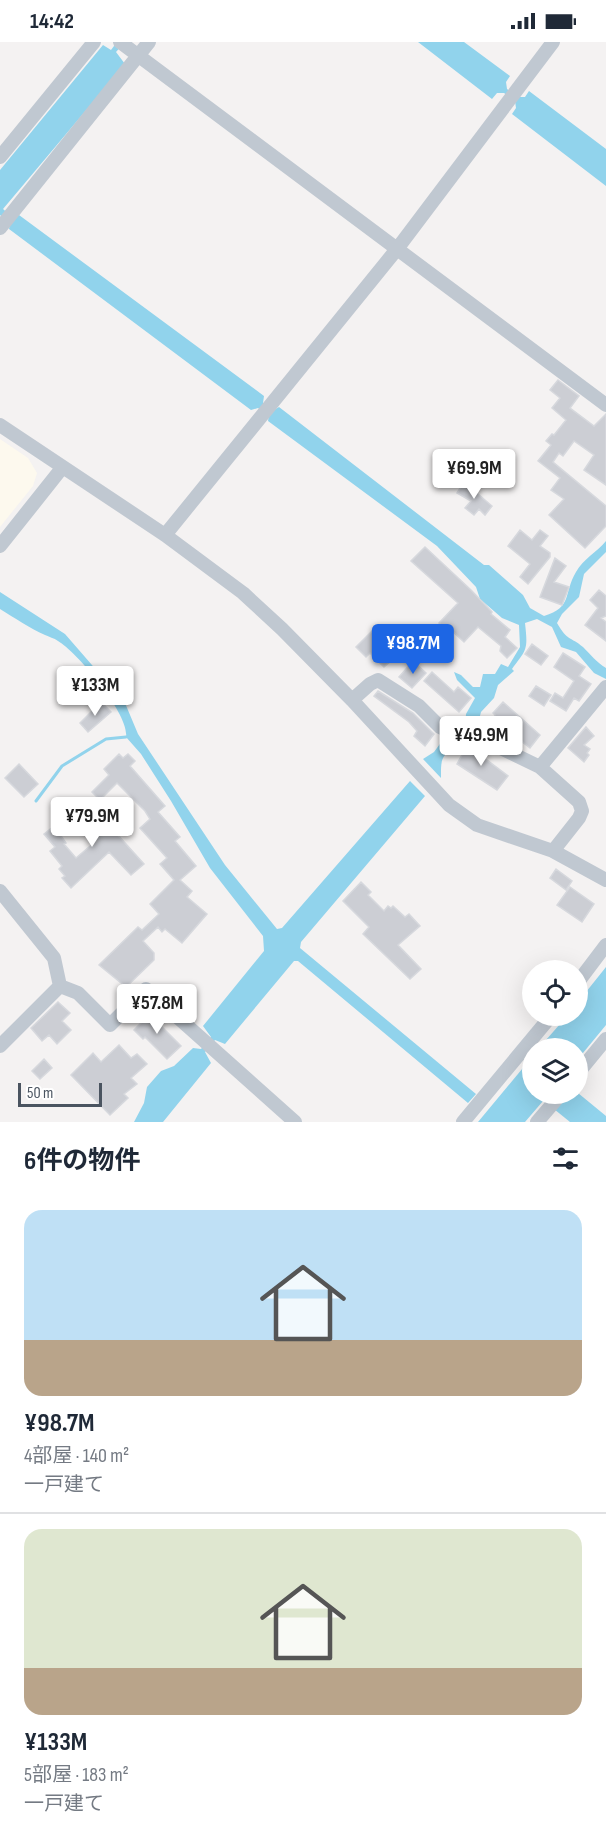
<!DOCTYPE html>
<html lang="ja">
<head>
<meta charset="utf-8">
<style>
	:root { --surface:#fff; --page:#f2f2f3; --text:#1f2937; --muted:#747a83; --line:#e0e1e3; --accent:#1d66e4 }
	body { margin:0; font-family:"Sofia Sans Condensed","Noto Sans JP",sans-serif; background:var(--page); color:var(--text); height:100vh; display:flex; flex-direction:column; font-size:22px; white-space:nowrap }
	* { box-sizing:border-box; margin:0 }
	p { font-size:20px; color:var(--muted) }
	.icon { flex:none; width:33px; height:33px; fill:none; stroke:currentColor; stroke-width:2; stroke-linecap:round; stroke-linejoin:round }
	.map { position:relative; height:1080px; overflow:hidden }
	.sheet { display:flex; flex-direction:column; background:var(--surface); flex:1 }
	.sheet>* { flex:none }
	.tools { position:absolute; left:522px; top:918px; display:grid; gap:12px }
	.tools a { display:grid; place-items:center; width:66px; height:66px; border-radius:50%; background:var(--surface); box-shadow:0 6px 24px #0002; font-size:30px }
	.scale { position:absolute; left:18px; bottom:15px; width:84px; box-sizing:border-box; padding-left:6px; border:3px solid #4a5460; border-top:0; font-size:16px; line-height:21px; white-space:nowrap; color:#4a5460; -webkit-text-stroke:4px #fff; paint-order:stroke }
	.price { position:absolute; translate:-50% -51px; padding:0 14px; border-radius:6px; background:#fff; color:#222; font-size:20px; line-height:39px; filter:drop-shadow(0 2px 3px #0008) }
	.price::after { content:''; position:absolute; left:50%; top:36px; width:18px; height:14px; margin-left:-9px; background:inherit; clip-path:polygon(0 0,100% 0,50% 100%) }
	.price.selected { background:var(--accent); color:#fff }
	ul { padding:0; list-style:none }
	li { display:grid; align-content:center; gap:12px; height:318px; padding:0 24px }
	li+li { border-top:2px solid var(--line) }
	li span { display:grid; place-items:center; height:186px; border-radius:18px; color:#555 }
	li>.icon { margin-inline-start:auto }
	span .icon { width:108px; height:108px; fill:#fffc; stroke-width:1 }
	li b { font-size:26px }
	h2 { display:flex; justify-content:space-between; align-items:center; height:72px; padding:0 24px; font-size:26px }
	.status { display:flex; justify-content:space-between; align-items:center; height:42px; padding:0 30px; background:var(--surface); direction:ltr }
	.status svg { height:16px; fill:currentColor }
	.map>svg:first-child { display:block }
	.commercial { fill:#fdf9ee }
	.water { fill:#91d3ec }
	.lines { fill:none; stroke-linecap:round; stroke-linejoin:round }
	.stream { stroke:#91d3ec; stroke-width:3 }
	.building { fill:#ccced4; stroke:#d6d8dd; stroke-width:1.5 }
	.minor { stroke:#c0c8d1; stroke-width:14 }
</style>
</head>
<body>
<div class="status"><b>14:42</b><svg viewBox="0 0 49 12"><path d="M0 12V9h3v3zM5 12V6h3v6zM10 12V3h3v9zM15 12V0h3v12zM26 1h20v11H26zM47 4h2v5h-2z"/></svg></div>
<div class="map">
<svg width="606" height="1080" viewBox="0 0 606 1080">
	<rect width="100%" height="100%" fill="#f4f2f2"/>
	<path class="commercial" d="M0 397 28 416 37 431 33 444 0 485Z"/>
	<path class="water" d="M117 0H125L116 10 125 22 3 167 13 176 19 173 264 354 263 361 274 368 279 365 484 523H489L523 553 530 566 544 574C573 565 563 552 576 530 583 517 597 510 606 499V510L584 532 579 555 562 572 557 581C568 600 570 594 583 605 591 613 596 620 606 626V637L594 631 576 610 561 605 552 585 537 577 525 581C528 608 527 607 512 627L514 629 498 643 494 656 481 670 476 689 461 696 456 707C440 711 441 721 441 736L423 717 434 710 445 695 459 692 465 685 466 672 475 656 457 638 454 630 461 633 473 645H480L483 632H495L501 622 508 625 520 605 519 583 502 576 480 557 476 545 437 504 268 379 269 373 258 366 251 368 9 187 10 181 0 173V128L103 3 111 8Z
		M418 0H464L510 34 506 40 507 47 518 55H525L529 49 606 107V144L512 72 516 66 515 59 504 51H497L492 57Z
		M0 550 65 592 125 661 138 692 225 823 277 887 282 886 410 739 425 754 301 900 300 906 476 1052 468 1061 298 919H294L225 1002 215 998 205 1010 211 1021 163 1080H134L144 1061 147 1045 161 1029 174 1024 193 1006 201 1007 211 995 203 984 264 909 263 894 210 826 171 759 141 712 126 695C130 673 77 610 58 599 54 596 49 595 45 593 29 586 15 576 0 567Z
		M606 925V983L578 1017V1006H539L567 974H578V960Z
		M532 1015V1052H549L525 1080H478Z
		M578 1051 606 1074V1080H570L554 1067 567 1052Z"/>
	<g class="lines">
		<path class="stream" d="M36 759 62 724 106 697 126 695"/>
	</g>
	<path class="building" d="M558 338 579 354 570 366 594 384 606 372V443L584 428 594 413 574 399 563 414 559 411 553 420 606 464V484L585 506 549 473 564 457 551 448 560 436 538 419 551 403 546 399 552 392 554 393 566 378 552 366 560 356 550 348Z
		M464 440 492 464 485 473 479 467 474 473 465 466 471 459 457 451Z
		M520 488 532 498 540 488 548 494 540 504 550 511V515L528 542 520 535 530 522 508 504Z
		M425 505 471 548 492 570 491 572 510 588 505 595 517 606 507 616 500 609 501 604 478 585 464 600 451 588 448 590 439 581 458 561 411 519Z
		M555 516 566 524 554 540 569 545 562 563 540 555Z
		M599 548 606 554V574L601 576 606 580V599L585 583 598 566 590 558Z
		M373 588 392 609 387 613 392 618 384 625 370 611 366 615 356 605Z
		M532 602 548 614 541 623 525 612Z
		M563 611 585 625 579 634 591 642 579 659 574 656 566 669 550 659 555 651 563 656 574 639 554 625Z
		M413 619 426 631 412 646 399 635Z
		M432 630 454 650 458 645 471 656 459 670 424 639Z
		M536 644 551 653 544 664 529 654Z
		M378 649 413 671 434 692 425 704 414 694 417 689 409 680 374 654Z
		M101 660 111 670 88 690 80 681Z
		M503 660 540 693 530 706 507 688 502 697 487 689 495 673 493 671Z
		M586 685 594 694 584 703 590 707 587 711 589 713 584 720 568 706Z
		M469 700 482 707 479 712 508 734 497 748 457 722Z
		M119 712 123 716 128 712 135 719 130 724 165 764 158 770 180 795 175 799 196 824 180 838 192 849 187 855 207 872 182 901 165 887 162 890 158 885 143 899 154 911V918L126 945 99 923 138 885 142 888 159 872 150 862 174 838 160 822 167 816 140 786 150 777 145 769 117 741 100 758 92 750 109 733 104 727Z
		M19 722 38 742 24 755 5 736Z
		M88 760 144 822 131 833 109 810 71 846 62 836 65 834 59 827 62 824 50 809 55 805 44 792 54 784 66 801 64 802 76 816 96 799 73 774Z
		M556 827 572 839 566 848 550 836Z
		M361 840 371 850 368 853 384 869 388 864 391 866 393 864 405 875 409 872 420 884 398 903 421 927 410 937 363 892 369 885 343 859Z
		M570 845 594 862 582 880 557 863Z
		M58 960 70 971 62 979 71 988 57 1002 49 993 42 999 31 986Z
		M153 969 162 978 159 982 181 1004 167 1017 145 995 143 997 134 988Z
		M119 1003 131 1016 137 1012 147 1022 131 1036 137 1042 124 1052 128 1056 110 1073 71 1033 93 1011 101 1020Z
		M44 1017 52 1026 40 1037 32 1029Z"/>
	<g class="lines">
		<path class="minor" d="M120 0 606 363
			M0 115 94 0
			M0 186 149 0
			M0 383 165 493 243 551 282 587 352 658 449 763 477 783 553 809 606 838
			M165 493 397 207 553 0
			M0 504 62 426
			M352 658 370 642 378 638 419 664 440 685 450 690 461 689 472 692 540 725 579 760 582 769 579 776 553 809
			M540 725 606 645
			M0 849 54 916 60 944
			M578 940 606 903
			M60 944 78 951 110 983 146 947 295 1080
			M0 1004 60 944
			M578 1031 606 997
			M463 1080 551 974
			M537 1080 561 1052"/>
	</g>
</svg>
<div class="tools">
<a><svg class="icon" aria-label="locate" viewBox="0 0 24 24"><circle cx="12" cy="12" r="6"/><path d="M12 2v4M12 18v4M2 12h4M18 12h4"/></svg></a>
<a><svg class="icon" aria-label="layers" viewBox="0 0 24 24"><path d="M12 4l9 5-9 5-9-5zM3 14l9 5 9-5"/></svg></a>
</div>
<div class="scale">50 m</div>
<b class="price" style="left:474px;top:458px">¥69.9M</b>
<b class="price selected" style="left:413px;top:633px">¥98.7M</b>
<b class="price" style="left:95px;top:675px">¥133M</b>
<b class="price" style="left:481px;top:725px">¥49.9M</b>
<b class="price" style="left:92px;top:806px">¥79.9M</b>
<b class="price" style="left:157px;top:993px">¥57.8M</b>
</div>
<section class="sheet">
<h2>6件の物件<svg class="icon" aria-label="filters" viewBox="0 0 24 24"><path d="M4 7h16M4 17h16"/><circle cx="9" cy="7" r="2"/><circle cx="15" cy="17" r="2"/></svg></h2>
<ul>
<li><span style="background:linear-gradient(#bfe0f5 70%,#b9a48a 0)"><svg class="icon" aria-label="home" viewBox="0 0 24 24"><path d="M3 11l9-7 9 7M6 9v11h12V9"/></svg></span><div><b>¥98.7M</b><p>4部屋 · 140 m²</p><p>一戸建て</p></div></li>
<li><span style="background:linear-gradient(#dfe7d0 75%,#b9a48a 0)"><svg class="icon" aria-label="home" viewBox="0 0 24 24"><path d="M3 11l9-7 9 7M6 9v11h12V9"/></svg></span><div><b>¥133M</b><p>5部屋 · 183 m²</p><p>一戸建て</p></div></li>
</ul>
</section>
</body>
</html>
